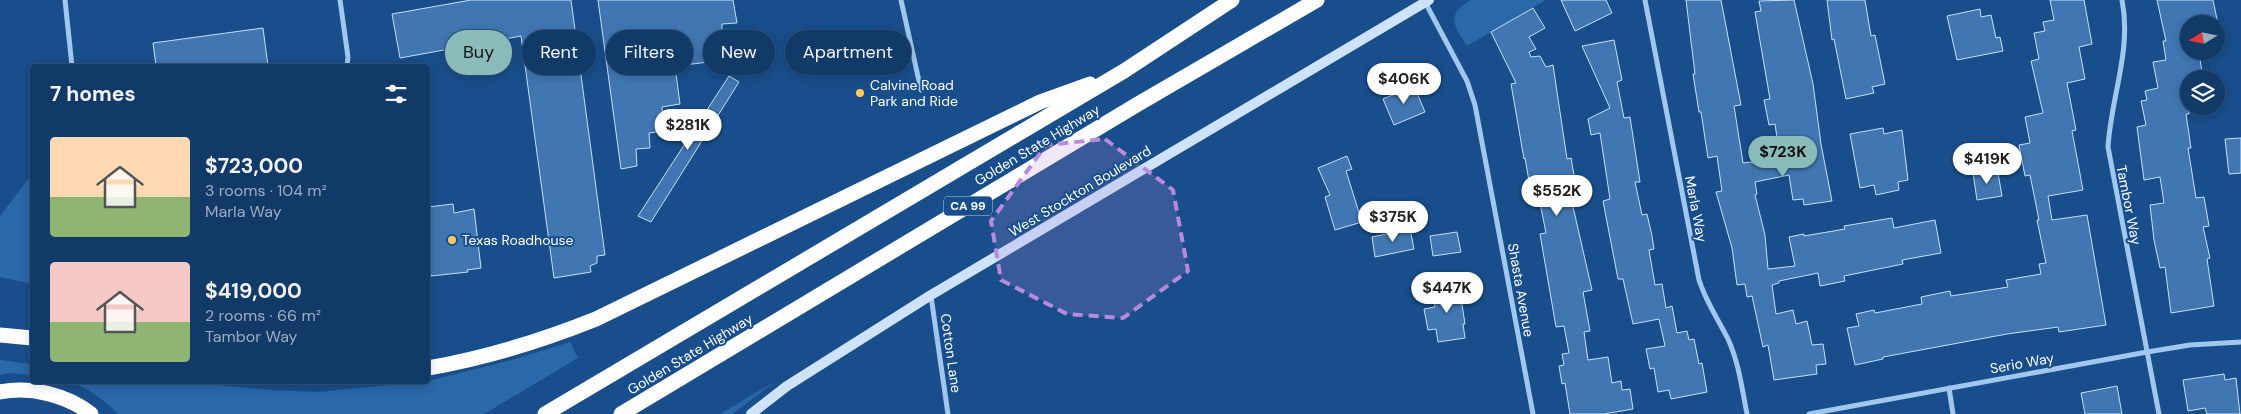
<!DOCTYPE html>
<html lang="en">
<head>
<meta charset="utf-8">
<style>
	body { margin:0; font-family:"DM Sans",sans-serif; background:#1f4571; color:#f1f3f6; height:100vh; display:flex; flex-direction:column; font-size:19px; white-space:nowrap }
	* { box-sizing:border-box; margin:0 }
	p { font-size:16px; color:#9cadc0 }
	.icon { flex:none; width:28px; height:28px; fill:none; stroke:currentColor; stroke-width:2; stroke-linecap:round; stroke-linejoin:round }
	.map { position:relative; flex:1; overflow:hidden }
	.side { position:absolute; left:30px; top:64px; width:400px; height:320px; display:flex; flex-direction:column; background:#123a68; border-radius:5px; box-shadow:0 2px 12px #0003,0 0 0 1px #31547c }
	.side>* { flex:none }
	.banner { position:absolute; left:445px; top:30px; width:475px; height:45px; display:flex; gap:10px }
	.needle { width:32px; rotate:260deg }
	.buttons { position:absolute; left:2180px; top:15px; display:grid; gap:10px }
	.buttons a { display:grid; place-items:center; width:45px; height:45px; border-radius:50%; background:#123a68; box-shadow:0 2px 12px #0003,0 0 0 1px #31547c; font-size:25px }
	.price { position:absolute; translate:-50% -42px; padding:0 11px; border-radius:18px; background:#fff; color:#222; font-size:16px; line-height:32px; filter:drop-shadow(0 1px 2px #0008) }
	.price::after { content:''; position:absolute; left:50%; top:30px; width:15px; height:11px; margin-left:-8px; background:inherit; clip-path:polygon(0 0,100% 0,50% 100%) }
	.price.active { background:#8bbbb9; color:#111 }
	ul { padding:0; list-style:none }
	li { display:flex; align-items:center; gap:15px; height:125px; padding:0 20px }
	li span { display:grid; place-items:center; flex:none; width:140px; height:100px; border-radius:5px; color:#555 }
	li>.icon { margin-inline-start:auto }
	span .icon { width:60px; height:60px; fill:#fffc; stroke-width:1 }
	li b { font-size:21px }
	h2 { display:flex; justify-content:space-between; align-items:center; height:60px; padding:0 20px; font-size:21px }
	.pill { padding:0 18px; border-radius:22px; background:#123a68; box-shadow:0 2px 12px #0003,0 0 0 1px #31547c; font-size:18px; line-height:45px }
	.pill.active { background:#8bbbb9; color:#111 }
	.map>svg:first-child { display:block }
	.green { fill:#2a68a9 }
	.building { fill:#4077b3; stroke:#c7e0fa }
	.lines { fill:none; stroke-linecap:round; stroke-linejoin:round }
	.street { stroke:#a1c7ee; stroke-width:5 }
	.secondary { stroke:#cee3fa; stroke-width:10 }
	.highway { stroke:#fff; stroke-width:15 }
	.marked { fill:#b68bdc; fill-opacity:0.2; stroke:#b68bdc; stroke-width:4; stroke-dasharray:10 6; stroke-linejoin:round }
	.poi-dot { fill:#ffcb5e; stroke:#184e8b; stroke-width:2 }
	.labels { text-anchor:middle; stroke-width:4; stroke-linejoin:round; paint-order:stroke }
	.shield { fill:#184e8b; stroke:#bacadc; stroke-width:1 }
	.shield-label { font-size:12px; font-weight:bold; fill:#fff }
	.poi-label { font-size:14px; fill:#fff; stroke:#184e8b; text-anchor:start }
	.street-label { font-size:14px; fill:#fff; stroke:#184e8b }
</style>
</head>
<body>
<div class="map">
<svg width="2241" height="414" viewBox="0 0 2241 414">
	<rect width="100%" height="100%" fill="#184e8b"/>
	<g class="green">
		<path d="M1471,0H1546L1467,46C1454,26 1445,15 1471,0Z"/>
		<polygon points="32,174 32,284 0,277 0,216"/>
		<path d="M570,342L578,358L484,414H118C103,399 87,387 66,381H175L270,390L319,392L428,381L512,360Z"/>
		<polygon points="0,360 32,364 32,375 8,373 0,375"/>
		<polygon points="776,381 732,414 720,414"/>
	</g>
	<g class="building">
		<polygon points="471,0 571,0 605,255 597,256 597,263 590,266 591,272 554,278 521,36 400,58 392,14"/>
		<polygon points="598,0 733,0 737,23 722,24 722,41 707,42 709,62 675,66 680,104 662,107 664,131 649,133 650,148 636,149 637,166 621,169"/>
		<polygon points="1561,0 1606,0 1612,13 1575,31"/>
		<polygon points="1686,0 1721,0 1741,105 1734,106 1743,163 1751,162 1752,163 1780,158 1775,124 1769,125 1764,100 1770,99 1755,12 1761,11 1759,1 1794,0 1813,84 1821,144 1832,201 1804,205 1803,199 1793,200 1789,175 1755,182 1757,194 1755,195 1765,235 1768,269 1795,266 1789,237 1804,234 1804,236 1845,229 1844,226 1892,218 1894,228 1935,220 1941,253 1902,260 1903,264 1844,276 1845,281 1820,286 1818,273 1779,281 1779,283 1772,285 1776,314 1793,310 1796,324 1807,321 1812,345 1823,344 1826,364 1816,365 1817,374 1774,380 1768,345 1763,347 1752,296 1747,297 1745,284 1737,285 1732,248 1716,192 1722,191 1717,156 1708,158 1701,112 1699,112 1693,74 1695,74"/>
		<polygon points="1827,0 1865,0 1871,36 1875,35 1885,84 1872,87 1874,93 1846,99 1834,39 1832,40"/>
		<polygon points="2050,0 2084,0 2092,44 2079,47 2085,79 2067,83 2076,130 2072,131 2083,190 2048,196 2052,220 2087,215 2106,325 2059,332 2058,327 2007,334 1883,357 1883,359 1855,365 1847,328 1859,326 1856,314 1874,310 1875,313 1922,304 1921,297 1950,291 1951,296 2008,287 2006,280 2041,274 2039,264 2046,263 2037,220 2039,220 2030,175 2025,176 2019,145 2030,143 2025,117 2043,113 2031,61 2039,59 2034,33 2045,31 2043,22 2054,20"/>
		<polygon points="2157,0 2213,0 2218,24 2189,24 2189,51 2199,51 2202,73 2189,75 2189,114 2186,114 2191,148 2188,148 2196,198 2204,197 2209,226 2203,227 2210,258 2207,259 2214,306 2171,313 2165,267 2160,268 2154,240 2150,205 2164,203 2160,177 2144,180 2137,127 2146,125 2141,101 2147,100 2145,91 2158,88 2153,62 2166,60 2163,41 2166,41"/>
		<polygon points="1533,8 1545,28 1529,37 1536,49 1529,52 1531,57 1540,56 1546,67 1553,65 1567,159 1571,158 1578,197 1571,198 1592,290 1583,292 1590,331 1584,332 1588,360 1608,357 1612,383 1621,381 1622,390 1630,389 1633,409 1604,414 1570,414 1565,383 1562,384 1559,366 1564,365 1562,354 1569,353 1564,326 1556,327 1540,234 1546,233 1540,203 1533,204 1525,158 1524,159 1511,84 1516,83 1491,32"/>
		<polygon points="1980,9 1981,17 1991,15 1996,38 2000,37 2003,51 1957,60 1947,16"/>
		<polygon points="263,28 268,66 156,66 153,43"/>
		<polygon points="1614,40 1622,80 1617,82 1624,118 1630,117 1640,182 1635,182 1642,215 1647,214 1652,236 1654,249 1649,250 1655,285 1662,284 1666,308 1672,306 1677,333 1687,331 1689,340 1694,339 1699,364 1702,363 1707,392 1671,399 1669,390 1658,392 1654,368 1650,369 1646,349 1665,346 1659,319 1633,324 1623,279 1618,279 1603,201 1610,199 1600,133 1591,135 1588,119 1610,108 1582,46"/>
		<polygon points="729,76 739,82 651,222 638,216"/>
		<polygon points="1414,86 1425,112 1394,125 1383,99"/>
		<polygon points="1883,128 1884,134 1902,130 1908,180 1898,182 1899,190 1876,195 1874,185 1860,188 1850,134"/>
		<polygon points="2241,138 2241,173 2229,174 2225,139"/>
		<polygon points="1347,156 1352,169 1346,171 1362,222 1335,230 1325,197 1330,195 1318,168"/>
		<polygon points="1988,171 1988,174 1998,173 2002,196 1977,200 1973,173"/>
		<polygon points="453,204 454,213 474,209 481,268 467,270 468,272 431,276 431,274 428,275 428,207"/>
		<polygon points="1410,229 1414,249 1375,257 1372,237"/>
		<polygon points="1457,232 1461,252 1433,256 1430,236"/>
		<polygon points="1459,285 1465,324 1463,324 1465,338 1438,342 1436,329 1428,330 1424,309 1435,307 1433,289"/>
		<polygon points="2224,374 2225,380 2236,378 2240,414 2207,414 2205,408 2188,411 2183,380"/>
		<polygon points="2117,386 2122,414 2085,414 2081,393"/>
	</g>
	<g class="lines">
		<g class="street">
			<polyline points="65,0 72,66"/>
			<polyline points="340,0 348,57 347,66"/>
			<polyline points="901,0 921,90"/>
			<path d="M1645,0L1699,280C1706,302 1718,319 1728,339C1739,363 1742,389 1747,414"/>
			<path d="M2122,0C2132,50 2111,97 2108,147L2159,414"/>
			<polyline points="1425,2 1467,81 1475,105 1533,414"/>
			<polyline points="931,296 948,414"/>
			<polyline points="1949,388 1953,414"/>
			<polyline points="1809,414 2147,352 2190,345 2241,342"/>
		</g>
		<polyline class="secondary" points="751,414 787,386 931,295 1429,0"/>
		<g class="highway">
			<polyline points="0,335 32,338"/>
			<path d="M428,368C486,358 541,341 596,319L1040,102L1090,84"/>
			<path d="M0,392C31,386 67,395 91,414"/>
			<polyline points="545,414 1124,71 1232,0"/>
			<polyline points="621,414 1138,104 1317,0"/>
		</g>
	</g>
	<path class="marked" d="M1105,139L1173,190L1188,271L1123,318L1067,314L1001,280L991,221L1046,145Z"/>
	<g class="poi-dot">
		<circle cx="860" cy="93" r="5"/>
		<circle cx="452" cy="240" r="5"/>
	</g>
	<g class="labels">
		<rect class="shield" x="944" y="196.5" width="48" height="19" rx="4"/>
		<g class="shield-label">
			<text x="968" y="210">CA 99</text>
		</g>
		<g class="poi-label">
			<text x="870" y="90">Calvine Road<tspan x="870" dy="16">Park and Ride</tspan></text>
			<text x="462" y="245">Texas Roadhouse</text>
		</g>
		<g class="street-label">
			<text transform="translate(1037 145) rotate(-31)" y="5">Golden State Highway</text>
			<text transform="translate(1080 191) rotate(-31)" y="5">West Stockton Boulevard</text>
			<text transform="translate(2129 205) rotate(79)" y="5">Tambor Way</text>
			<text transform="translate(1696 209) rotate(79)" y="5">Marla Way</text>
			<text transform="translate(1521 290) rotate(80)" y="5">Shasta Avenue</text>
			<text transform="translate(951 353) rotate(82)" y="5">Cotton Lane</text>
			<text transform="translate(690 354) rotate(-31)" y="5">Golden State Highway</text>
			<text transform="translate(2022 363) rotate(-10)" y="5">Serio Way</text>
		</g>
	</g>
</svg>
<div class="buttons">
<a><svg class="needle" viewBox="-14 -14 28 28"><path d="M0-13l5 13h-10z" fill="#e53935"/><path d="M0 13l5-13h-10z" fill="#9cadc0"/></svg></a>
<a><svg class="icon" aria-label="layers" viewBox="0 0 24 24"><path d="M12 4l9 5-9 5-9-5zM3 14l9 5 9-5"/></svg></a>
</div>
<b class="price" style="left:1404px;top:105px">$406K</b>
<b class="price" style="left:688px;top:151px">$281K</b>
<b class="price active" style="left:1783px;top:178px">$723K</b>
<b class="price" style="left:1987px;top:185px">$419K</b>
<b class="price" style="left:1557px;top:217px">$552K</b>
<b class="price" style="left:1393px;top:243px">$375K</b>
<b class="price" style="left:1447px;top:314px">$447K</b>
<div class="banner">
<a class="pill active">Buy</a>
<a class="pill">Rent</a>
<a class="pill">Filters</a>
<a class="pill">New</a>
<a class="pill">Apartment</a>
</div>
<section class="side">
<h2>7 homes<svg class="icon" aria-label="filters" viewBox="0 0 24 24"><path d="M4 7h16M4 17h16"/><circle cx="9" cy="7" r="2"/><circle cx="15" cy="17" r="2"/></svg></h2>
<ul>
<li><span style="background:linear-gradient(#ffd9b3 60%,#8fb573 0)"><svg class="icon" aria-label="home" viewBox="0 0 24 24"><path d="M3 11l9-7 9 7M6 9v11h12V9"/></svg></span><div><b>$723,000</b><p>3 rooms · 104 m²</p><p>Marla Way</p></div></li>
<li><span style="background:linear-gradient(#f6c9c9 60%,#8fb573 0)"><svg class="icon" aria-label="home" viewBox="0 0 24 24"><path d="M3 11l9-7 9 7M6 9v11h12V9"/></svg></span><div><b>$419,000</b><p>2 rooms · 66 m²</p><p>Tambor Way</p></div></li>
</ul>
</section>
</div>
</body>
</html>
